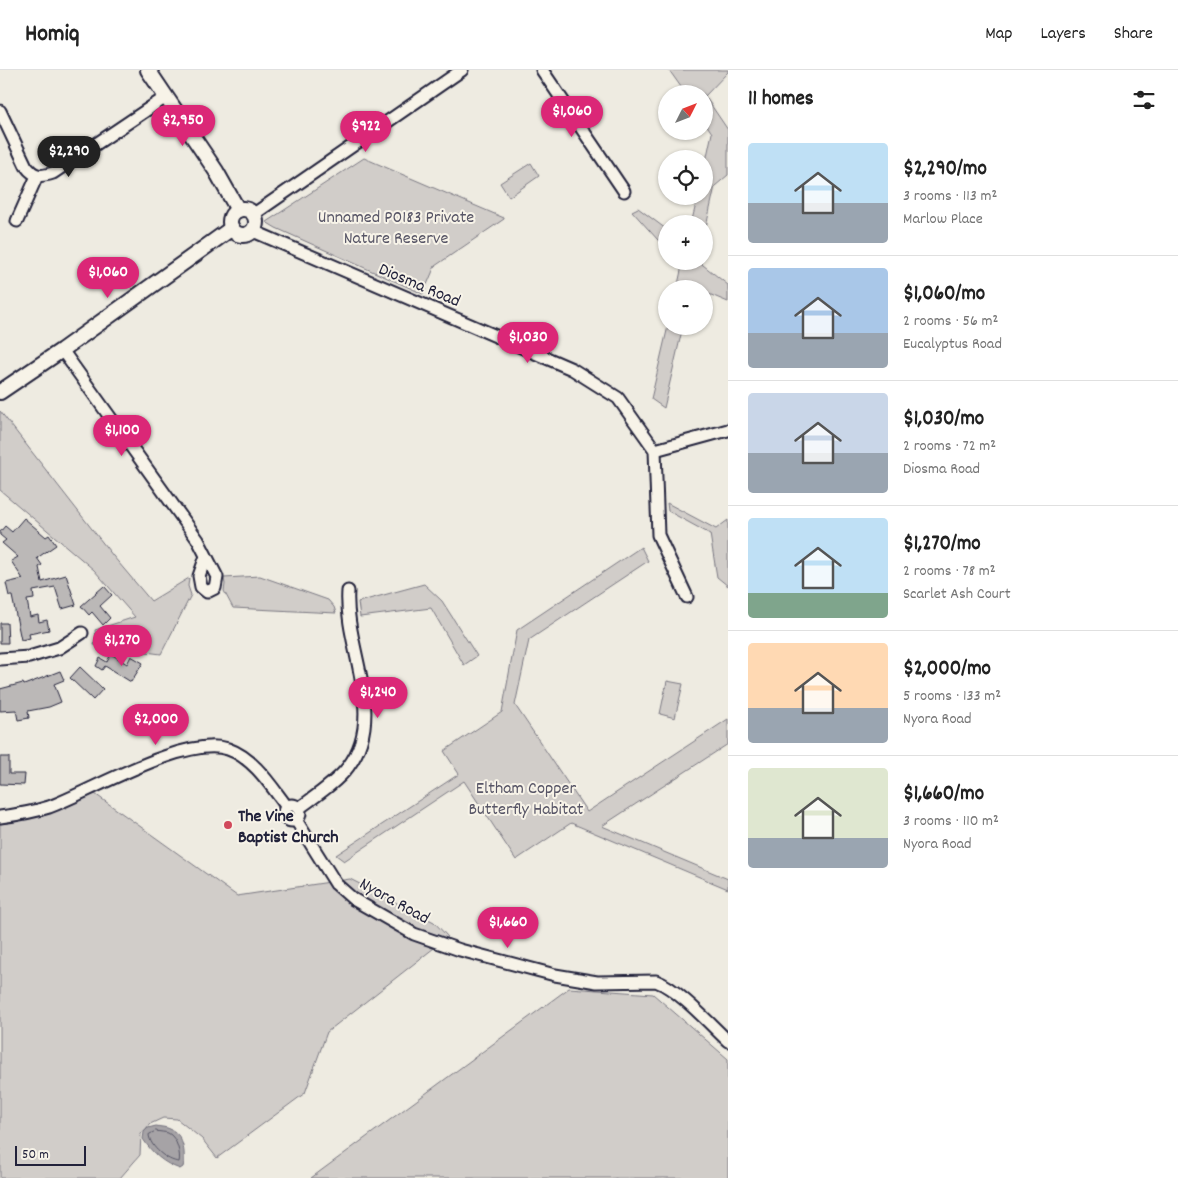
<!DOCTYPE html>
<html lang="en">
<head>
<meta charset="utf-8">
<style>
	body { margin:0; font-family:Dekko,sans-serif; background:#f6f6f6; color:#222; height:100vh; display:flex; flex-direction:column; font-size:19px; white-space:nowrap }
	* { box-sizing:border-box; margin:0 }
	p { font-size:16px; color:#767676 }
	.icon { flex:none; width:28px; height:28px; fill:none; stroke:currentColor; stroke-width:2; stroke-linecap:round; stroke-linejoin:round }
	.map { position:relative; flex:1; overflow:hidden }
	.drawer { display:flex; flex-direction:column; background:#fff; width:450px }
	.drawer>* { flex:none }
	.needle { width:32px; rotate:48deg }
	.fabs { position:absolute; left:658px; top:15px; display:grid; gap:10px }
	.fabs a { display:grid; place-items:center; width:55px; height:55px; border-radius:50%; background:#fff; box-shadow:0 1px 4px #0004; font-size:25px }
	.scale { position:absolute; left:15px; bottom:12px; width:71px; box-sizing:border-box; padding-left:5px; border:2px solid #22223b; border-top:0; font-size:14px; line-height:18px; white-space:nowrap; color:#22223b; -webkit-text-stroke:4px #f7f3e8; paint-order:stroke }
	.price { position:absolute; translate:-50% -42px; padding:0 11px; border-radius:18px; background:#db2777; color:#fff; font-size:16px; line-height:32px; filter:drop-shadow(0 1px 2px #0008) }
	.price::after { content:''; position:absolute; left:50%; top:30px; width:15px; height:11px; margin-left:-8px; background:inherit; clip-path:polygon(0 0,100% 0,50% 100%) }
	.price.selected { background:#222; color:#fff }
	ul { padding:0; list-style:none }
	li { display:flex; align-items:center; gap:15px; height:125px; padding:0 20px }
	li+li { border-top:1px solid #e0e0e0 }
	li span { display:grid; place-items:center; flex:none; width:140px; height:100px; border-radius:5px; color:#555 }
	li>.icon { margin-inline-start:auto }
	span .icon { width:60px; height:60px; fill:#fffc; stroke-width:1 }
	li b { font-size:21px }
	h2 { display:flex; justify-content:space-between; align-items:center; height:60px; padding:0 20px; font-size:21px }
	header { display:flex; align-items:center; gap:30px; box-sizing:border-box; height:70px; padding:0 25px; background:#fff; border-bottom:1px solid #e0e0e0 }
	header strong { font-size:24px }
	nav { display:flex; gap:28px; margin-inline-start:auto; font-size:18px }
	main { display:flex; flex:1; min-height:0 }
	.map>svg:first-child { display:block }
	.green { fill:#d1cdc9; stroke:#7a7882 }
	.water { fill:#a6a3a6; stroke:#716f7b }
	.lines { fill:none; stroke-linecap:round; stroke-linejoin:round }
	.shore { stroke:#575666; stroke-width:1 }
	.building { fill:#bbb8b7; stroke:#22223b }
	.minor-casing { stroke:#22223b; stroke-width:15 }
	.tertiary-casing { stroke:#22223b; stroke-width:18 }
	.minor { stroke:#f7f3e8; stroke-width:11 }
	.tertiary { stroke:#f7f3e8; stroke-width:14 }
	.poi-dot { fill:#d1495b; stroke:#f7f3e8; stroke-width:2 }
	.labels { text-anchor:middle; stroke-width:4; stroke-linejoin:round; paint-order:stroke }
	.park-label { font-size:18px; fill:#575566; stroke:#f7f3e8 }
	.street-label { font-size:18px; fill:#22223b; stroke:#f7f3e8 }
	.poi-label { font-size:18px; font-weight:bold; fill:#22223b; stroke:#f7f3e8; text-anchor:start }
</style>
</head>
<body>
<header>
<strong>Homiq</strong>
<nav><a>Map</a><a>Layers</a><a>Share</a></nav>
</header>
<main>
<div class="map">
<svg width="728" height="1108" viewBox="0 0 728 1108">
	<rect width="100%" height="100%" fill="#eeebe1"/>
	<filter id="ink" filterUnits="userSpaceOnUse"><feTurbulence type="fractalNoise" baseFrequency=".02" numOctaves="2"/><feDisplacementMap in="SourceGraphic" scale="10" xChannelSelector="R" yChannelSelector="G"/><feConvolveMatrix kernelMatrix="1 2 1 2 8 2 1 2 1" color-interpolation-filters="sRGB"/></filter>
	<g filter="url(#ink)">
		<g class="green">
			<polygon points="669,0 728,0 728,2 705,26 728,60 728,105 715,116 704,166 704,154 691,154 698,126 704,126 704,100 712,63 704,51 704,24 686,24"/>
			<polygon points="364,88 504,148 504,149 435,196 423,224 276,158 266,152"/>
			<polygon points="531,93 539,106 509,127 500,113"/>
			<polygon points="638,138 666,159 666,179 632,141"/>
			<polygon points="677,191 698,191 728,215 728,232 704,222 704,219 677,219 682,196"/>
			<polygon points="668,256 683,256 664,338 651,329"/>
			<polygon points="0,341 113,486 151,531 189,508 188,516 191,525 161,584 94,575 96,568 95,560 135,547 94,500 0,420"/>
			<polygon points="667,433 716,459 728,450 728,516 717,507 710,464 668,441"/>
			<polygon points="641,477 648,491 529,570 515,635 587,742 728,649 728,674 602,756 728,809 728,819 571,753 516,790 464,711 344,791 336,785 459,704 444,681 502,642 517,560"/>
			<polygon points="260,506 328,530 334,537 336,543 233,538 224,521 225,514 224,508"/>
			<polygon points="424,514 442,531 477,586 464,595 431,538 360,547 358,532"/>
			<polygon points="667,611 683,614 675,648 660,644"/>
			<path d="M95,724L237,826L350,809L434,852L448,867L327,962L305,1023L217,1088L202,1069L177,1049L163,1048L150,1054L141,1064L140,1085L120,1108H0V754C35,749 63,738 95,724Z"/>
			<polygon points="569,918 653,924 728,989 728,1108 311,1108"/>
		</g>
		<path class="water" d="M156,1056C161,1057 167,1057 172,1060C184,1066 186,1086 183,1097L180,1099C163,1093 153,1084 143,1069L144,1062L148,1058Z"/>
		<g class="lines">
			<path class="shore" d="M156,1061C160,1062 165,1062 168,1063C177,1067 181,1085 179,1092C167,1091 150,1077 149,1065Z"/>
		</g>
		<g class="building">
			<polygon points="24,448 46,467 49,465 56,475 37,488 42,495 39,497 42,512 66,505 76,535 62,539 55,517 33,521 34,529 27,530 30,547 38,545 39,552 47,550 49,560 29,564 30,568 21,570 12,526 9,526 6,513 23,509 11,491 18,487 2,473 6,470 0,465 0,462 5,456 12,462"/>
			<polygon points="104,516 112,525 100,536 110,548 103,555 92,542 89,545 81,536"/>
			<polygon points="0,553 7,553 8,573 0,573"/>
			<polygon points="111,584 127,594 131,586 143,593 131,612 105,596 102,600 96,596 100,588 107,592"/>
			<polygon points="80,597 103,619 93,630 70,608"/>
			<polygon points="60,601 64,610 54,614 61,632 49,637 28,641 29,648 18,650 16,640 0,641 0,619 23,613 24,615"/>
			<polygon points="0,687 9,687 9,704 25,704 24,715 0,714"/>
		</g>
		<g class="lines">
			<defs>
				<g id="minor">
					<polyline points="542,0 624,121"/>
					<path d="M0,41L26,96C34,107 41,107 53,103L166,27"/>
					<polyline points="254,144 462,0"/>
					<polyline points="17,151 37,106"/>
					<polyline points="253,161 572,299 618,328 655,380 658,465 687,527"/>
					<polyline points="62,280 198,470 217,507 215,518 207,522 201,517 199,506 206,486"/>
					<polyline points="655,380 728,360"/>
					<polyline points="0,589 29,587 59,578 82,563"/>
					<circle cx="292" cy="743" r="8"/>
					<path d="M298,739C314,727 337,712 348,697C388,644 344,578 348,521"/>
					<path d="M0,747C16,745 33,742 49,737C92,721 185,665 228,679C254,688 271,716 287,737"/>
					<path d="M296,750L336,814L353,829L414,864L460,880L555,905L597,912L656,911C678,919 710,954 728,971"/>
				</g>
				<g id="tertiary">
					<polyline points="148,0 216,101 238,140"/>
					<circle cx="243" cy="152" r="13"/>
					<polyline points="0,322 62,280 232,158"/>
				</g>
			</defs>
			<use href="#minor" class="minor-casing"/>
			<use href="#tertiary" class="tertiary-casing"/>
			<use href="#minor" class="minor"/>
			<use href="#tertiary" class="tertiary"/>
		</g>
	</g>
	<circle class="poi-dot" cx="228" cy="755" r="5"/>
	<g class="labels">
		<g class="park-label">
			<text x="396" y="152">Unnamed P0183 Private<tspan x="396" dy="21">Nature Reserve</tspan></text>
			<text x="526" y="723">Eltham Copper<tspan x="526" dy="21">Butterfly Habitat</tspan></text>
		</g>
		<g class="street-label">
			<text transform="translate(420 214) rotate(23)" y="6">Diosma Road</text>
			<text transform="translate(395 830) rotate(29)" y="6">Nyora Road</text>
		</g>
		<g class="poi-label">
			<text x="238" y="751">The Vine<tspan x="238" dy="21">Baptist Church</tspan></text>
		</g>
	</g>
</svg>
<div class="fabs">
<a><svg class="needle" viewBox="-14 -14 28 28"><path d="M0-13l5 13h-10z" fill="#e53935"/><path d="M0 13l5-13h-10z" fill="#767676"/></svg></a>
<a><svg class="icon" aria-label="locate" viewBox="0 0 24 24"><circle cx="12" cy="12" r="6"/><path d="M12 2v4M12 18v4M2 12h4M18 12h4"/></svg></a>
<a>+</a>
<a>−</a>
</div>
<div class="scale">50 m</div>
<b class="price" style="left:572px;top:68px">$1,060</b>
<b class="price" style="left:183px;top:77px">$2,950</b>
<b class="price" style="left:366px;top:83px">$922</b>
<b class="price selected" style="left:69px;top:108px">$2,290</b>
<b class="price" style="left:108px;top:229px">$1,060</b>
<b class="price" style="left:528px;top:294px">$1,030</b>
<b class="price" style="left:122px;top:387px">$1,100</b>
<b class="price" style="left:122px;top:597px">$1,270</b>
<b class="price" style="left:378px;top:649px">$1,240</b>
<b class="price" style="left:156px;top:676px">$2,000</b>
<b class="price" style="left:508px;top:879px">$1,660</b>
</div>
<section class="drawer">
<h2>11 homes<svg class="icon" aria-label="filters" viewBox="0 0 24 24"><path d="M4 7h16M4 17h16"/><circle cx="9" cy="7" r="2"/><circle cx="15" cy="17" r="2"/></svg></h2>
<ul>
<li><span style="background:linear-gradient(#bfe0f5 60%,#9aa5b1 0)"><svg class="icon" aria-label="home" viewBox="0 0 24 24"><path d="M3 11l9-7 9 7M6 9v11h12V9"/></svg></span><div><b>$2,290/mo</b><p>3 rooms · 113 m²</p><p>Marlow Place</p></div></li>
<li><span style="background:linear-gradient(#a9c7e8 65%,#9aa5b1 0)"><svg class="icon" aria-label="home" viewBox="0 0 24 24"><path d="M3 11l9-7 9 7M6 9v11h12V9"/></svg></span><div><b>$1,060/mo</b><p>2 rooms · 56 m²</p><p>Eucalyptus Road</p></div></li>
<li><span style="background:linear-gradient(#c9d6e8 60%,#9aa5b1 0)"><svg class="icon" aria-label="home" viewBox="0 0 24 24"><path d="M3 11l9-7 9 7M6 9v11h12V9"/></svg></span><div><b>$1,030/mo</b><p>2 rooms · 72 m²</p><p>Diosma Road</p></div></li>
<li><span style="background:linear-gradient(#bfe0f5 75%,#7fa58c 0)"><svg class="icon" aria-label="home" viewBox="0 0 24 24"><path d="M3 11l9-7 9 7M6 9v11h12V9"/></svg></span><div><b>$1,270/mo</b><p>2 rooms · 78 m²</p><p>Scarlet Ash Court</p></div></li>
<li><span style="background:linear-gradient(#ffd9b3 65%,#9aa5b1 0)"><svg class="icon" aria-label="home" viewBox="0 0 24 24"><path d="M3 11l9-7 9 7M6 9v11h12V9"/></svg></span><div><b>$2,000/mo</b><p>5 rooms · 133 m²</p><p>Nyora Road</p></div></li>
<li><span style="background:linear-gradient(#dfe7d0 70%,#9aa5b1 0)"><svg class="icon" aria-label="home" viewBox="0 0 24 24"><path d="M3 11l9-7 9 7M6 9v11h12V9"/></svg></span><div><b>$1,660/mo</b><p>3 rooms · 110 m²</p><p>Nyora Road</p></div></li>
</ul>
</section>
</main>
</body>
</html>
